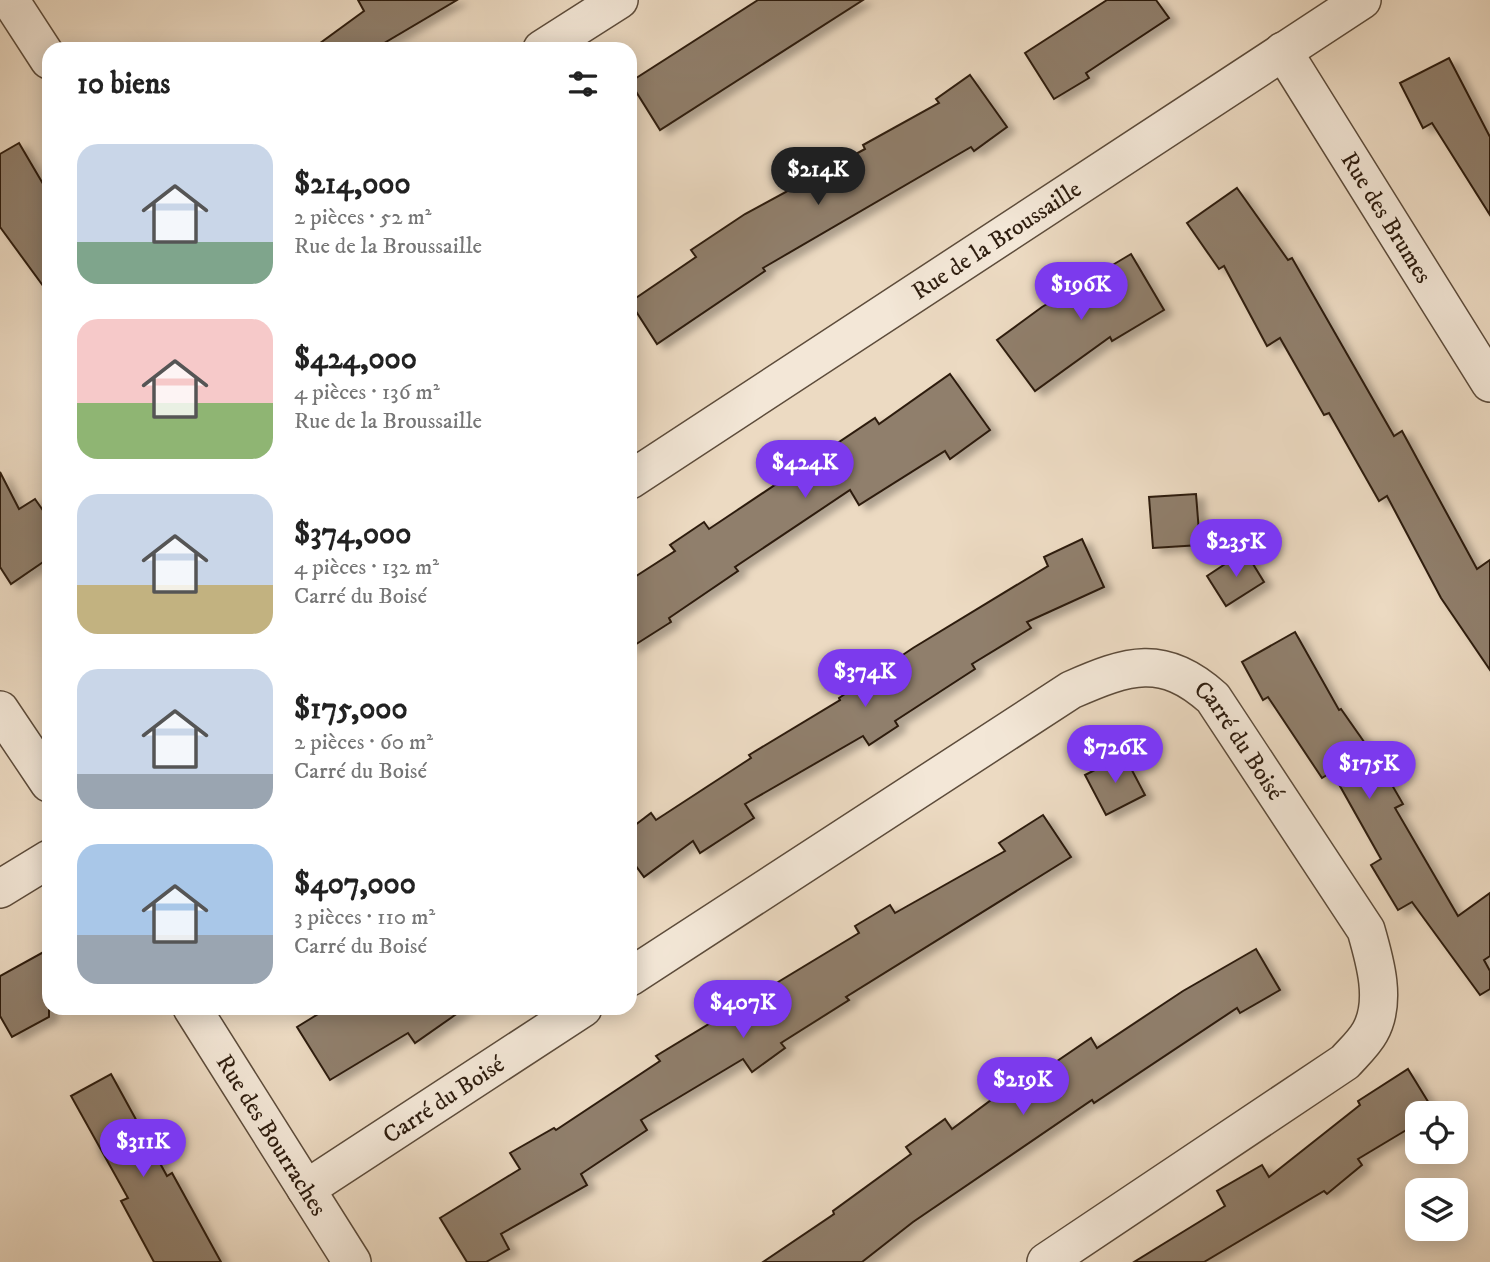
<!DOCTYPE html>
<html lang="fr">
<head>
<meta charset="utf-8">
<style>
	body { margin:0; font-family:"IM FELL DW Pica",serif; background:#f2f2f2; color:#222; height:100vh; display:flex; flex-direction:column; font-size:26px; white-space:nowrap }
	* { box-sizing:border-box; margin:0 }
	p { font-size:23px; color:#767676 }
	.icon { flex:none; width:38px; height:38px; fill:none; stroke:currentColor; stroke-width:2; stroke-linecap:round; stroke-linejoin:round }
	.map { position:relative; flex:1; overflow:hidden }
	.details { position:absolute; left:42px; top:42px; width:595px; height:973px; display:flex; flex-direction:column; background:#fff; border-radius:21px; box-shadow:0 4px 18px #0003 }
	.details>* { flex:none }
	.controls { position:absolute; left:1405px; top:1101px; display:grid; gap:14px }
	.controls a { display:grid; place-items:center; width:63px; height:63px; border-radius:14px; background:#fff; box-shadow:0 4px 18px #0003; font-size:35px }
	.price { position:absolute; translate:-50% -60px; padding:0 16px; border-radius:24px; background:#7c3aed; color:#fff; font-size:23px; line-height:46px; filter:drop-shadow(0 2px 4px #0008) }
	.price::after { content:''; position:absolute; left:50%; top:42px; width:21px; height:16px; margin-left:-10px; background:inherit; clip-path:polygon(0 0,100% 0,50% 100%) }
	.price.on { background:#222; color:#fff }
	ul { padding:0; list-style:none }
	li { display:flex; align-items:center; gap:21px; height:175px; padding:0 35px }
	li span { display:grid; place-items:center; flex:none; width:196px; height:140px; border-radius:21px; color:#555 }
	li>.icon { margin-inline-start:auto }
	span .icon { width:84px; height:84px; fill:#fffc; stroke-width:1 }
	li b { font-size:30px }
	h2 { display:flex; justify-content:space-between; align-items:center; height:84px; padding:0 35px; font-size:30px }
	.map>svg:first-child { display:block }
	.building { fill:#907f6c; stroke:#2d1c0e; stroke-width:2; filter:url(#shadow) }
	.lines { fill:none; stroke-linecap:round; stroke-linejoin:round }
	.minor-casing { stroke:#5d4c3b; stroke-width:40 }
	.minor { stroke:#f3e7d7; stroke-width:37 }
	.labels { text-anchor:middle; stroke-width:6; stroke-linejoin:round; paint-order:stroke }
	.street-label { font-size:24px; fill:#2d1c0e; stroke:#f3e7d7 }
</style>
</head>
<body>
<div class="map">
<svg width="1490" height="1262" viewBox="0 0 1490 1262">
	<defs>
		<filter id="shadow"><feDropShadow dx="8" dy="4.5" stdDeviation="3.5" flood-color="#0004"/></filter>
	</defs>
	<rect width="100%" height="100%" fill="#ecdac2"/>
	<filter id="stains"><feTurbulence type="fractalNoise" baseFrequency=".00286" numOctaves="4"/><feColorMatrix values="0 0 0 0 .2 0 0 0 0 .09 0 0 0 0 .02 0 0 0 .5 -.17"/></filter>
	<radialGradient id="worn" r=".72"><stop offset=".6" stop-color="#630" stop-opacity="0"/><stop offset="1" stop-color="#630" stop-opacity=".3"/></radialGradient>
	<g class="building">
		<polygon points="358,0 457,0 374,49 312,49 364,11"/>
		<polygon points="758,0 863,0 660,130 630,82"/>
		<polygon points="1107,0 1156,0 1169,18 1086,73 1089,78 1054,99 1025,53"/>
		<polygon points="1449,58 1490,137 1490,215 1432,123 1423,128 1400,83"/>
		<polygon points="970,75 1007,127 974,151 971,147 763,268 765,271 657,344 630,302 696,257 691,250 745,214 865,149 863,145 939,103 936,99"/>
		<polygon points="19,143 49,194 49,294 0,227 0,154"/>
		<polygon points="1237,188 1288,260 1292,258 1394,436 1402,431 1477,569 1490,560 1490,670 1441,598 1387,496 1379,501 1329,413 1324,415 1280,338 1267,346 1224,266 1219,269 1187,223"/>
		<polygon points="1131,254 1164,310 1112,341 1110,337 1035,391 997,340 1042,307"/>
		<polygon points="950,374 990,430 950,459 945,451 859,505 850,490 735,567 738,571 669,618 671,622 630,648 630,580 675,551 670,545 704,522 709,529 875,418 879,424"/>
		<polygon points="0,472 19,509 35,499 49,519 49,558 11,584 0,567"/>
		<polygon points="1196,494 1200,545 1153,548 1149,497"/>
		<polygon points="1082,539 1104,587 1027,622 1031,628 972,664 975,669 895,721 898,726 869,745 863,736 745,804 754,818 700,853 693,841 644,877 630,858 630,829 651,813 656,820 751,758 749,755 840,700 839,698 913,648 1048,566 1044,557"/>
		<polygon points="1245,551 1264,582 1226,606 1207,576"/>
		<polygon points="1295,632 1339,710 1341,709 1381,766 1403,804 1395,808 1458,916 1490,893 1490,956 1484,960 1490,971 1490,989 1480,995 1412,902 1398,910 1371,865 1381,859 1332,772 1322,778 1268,697 1263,700 1242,662"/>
		<polygon points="1124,755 1145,795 1106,815 1085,775"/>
		<polygon points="1043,815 1071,857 846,997 849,1000 781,1043 785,1048 752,1072 743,1059 641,1120 647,1130 581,1174 587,1185 501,1234 509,1249 486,1262 467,1262 440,1218 520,1169 510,1153 554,1128 556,1130 660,1061 656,1056 859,933 855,926 890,905 895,913 1005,851 999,843"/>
		<polygon points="49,949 49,1017 12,1037 0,1016 0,976"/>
		<polygon points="1256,949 1280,990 1240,1013 1237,1008 1094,1103 1092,1100 913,1222 862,1262 763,1262 834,1214 833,1211 911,1154 906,1147 945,1119 952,1129 1018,1080 1022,1085 1091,1038 1097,1048 1183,991"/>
		<polygon points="328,1008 465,1008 415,1043 408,1033 330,1080 297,1027"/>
		<polygon points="1408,1069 1435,1113 1418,1113 1418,1123 1358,1159 1362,1165 1327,1194 1324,1191 1204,1262 1134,1262 1225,1206 1217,1191 1262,1165 1269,1177 1360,1105 1358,1101"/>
		<polygon points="111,1074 167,1176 172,1173 221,1262 154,1262 121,1201 128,1198 71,1096"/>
	</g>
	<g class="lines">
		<defs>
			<g id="minor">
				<polyline points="10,0 49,60"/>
				<polyline points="542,49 619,0"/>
				<path id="s1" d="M1283,51L1490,383"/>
				<path id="s2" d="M630,480L1362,0"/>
				<polyline points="0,710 49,783"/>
				<polyline points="0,889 49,859"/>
				<path id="s3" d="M630,977L1071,690C1128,665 1163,653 1213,698L1366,930C1375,961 1387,1002 1370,1032C1364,1043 1353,1053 1345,1062L1046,1262"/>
				<path id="s4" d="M192,1008L352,1262"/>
				<path id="s5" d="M306,1189L583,1008"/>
			</g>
		</defs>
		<use href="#minor" class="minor-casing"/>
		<use href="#minor" class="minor"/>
	</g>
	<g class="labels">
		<g class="street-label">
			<text dy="8" stroke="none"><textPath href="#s1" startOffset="196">Rue des Brumes</textPath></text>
			<text dy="8" stroke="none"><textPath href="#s2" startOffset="438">Rue de la Broussaille</textPath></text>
			<text dy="8" stroke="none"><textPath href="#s3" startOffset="730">Carré du Boisé</textPath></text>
			<text dy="8" stroke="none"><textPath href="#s5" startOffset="164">Carré du Boisé</textPath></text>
			<text dy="8" stroke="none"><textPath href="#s4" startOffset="150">Rue des Bourraches</textPath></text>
		</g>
	</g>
	<rect width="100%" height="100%" filter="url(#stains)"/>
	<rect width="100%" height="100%" fill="url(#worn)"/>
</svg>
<div class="controls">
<a><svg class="icon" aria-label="locate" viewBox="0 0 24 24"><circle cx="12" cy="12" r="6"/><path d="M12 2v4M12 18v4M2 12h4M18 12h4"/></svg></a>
<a><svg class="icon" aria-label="layers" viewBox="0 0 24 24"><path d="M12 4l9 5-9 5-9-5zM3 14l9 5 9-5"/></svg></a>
</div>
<b class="price on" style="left:818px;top:207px">$214K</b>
<b class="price" style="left:1081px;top:322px">$196K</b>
<b class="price" style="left:805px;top:500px">$424K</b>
<b class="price" style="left:1236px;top:579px">$235K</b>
<b class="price" style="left:865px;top:709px">$374K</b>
<b class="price" style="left:1115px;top:785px">$726K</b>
<b class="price" style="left:1369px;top:801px">$175K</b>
<b class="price" style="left:743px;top:1040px">$407K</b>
<b class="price" style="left:1023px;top:1117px">$219K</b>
<b class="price" style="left:143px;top:1179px">$311K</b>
<section class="details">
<h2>10 biens<svg class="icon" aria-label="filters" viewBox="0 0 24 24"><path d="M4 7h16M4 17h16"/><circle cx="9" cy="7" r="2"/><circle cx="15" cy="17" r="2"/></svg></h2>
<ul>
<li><span style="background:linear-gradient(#c9d6e8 70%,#7fa58c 0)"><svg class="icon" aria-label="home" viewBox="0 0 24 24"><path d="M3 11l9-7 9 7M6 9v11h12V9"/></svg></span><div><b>$214,000</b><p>2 pièces · 52 m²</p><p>Rue de la Broussaille</p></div></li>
<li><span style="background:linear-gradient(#f6c9c9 60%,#8fb573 0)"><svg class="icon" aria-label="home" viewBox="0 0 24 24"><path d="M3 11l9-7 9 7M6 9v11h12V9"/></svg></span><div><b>$424,000</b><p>4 pièces · 136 m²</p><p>Rue de la Broussaille</p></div></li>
<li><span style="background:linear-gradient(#c9d6e8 65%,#c2b280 0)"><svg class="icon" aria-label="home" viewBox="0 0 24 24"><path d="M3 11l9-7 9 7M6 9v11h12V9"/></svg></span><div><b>$374,000</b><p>4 pièces · 132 m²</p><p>Carré du Boisé</p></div></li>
<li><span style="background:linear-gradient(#c9d6e8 75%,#9aa5b1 0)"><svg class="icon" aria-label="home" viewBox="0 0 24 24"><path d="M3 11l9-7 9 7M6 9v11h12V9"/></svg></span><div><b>$175,000</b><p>2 pièces · 60 m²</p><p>Carré du Boisé</p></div></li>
<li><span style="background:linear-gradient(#a9c7e8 65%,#9aa5b1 0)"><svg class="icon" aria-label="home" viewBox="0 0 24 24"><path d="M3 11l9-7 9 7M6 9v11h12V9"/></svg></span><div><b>$407,000</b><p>3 pièces · 110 m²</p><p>Carré du Boisé</p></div></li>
</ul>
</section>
</div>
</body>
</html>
